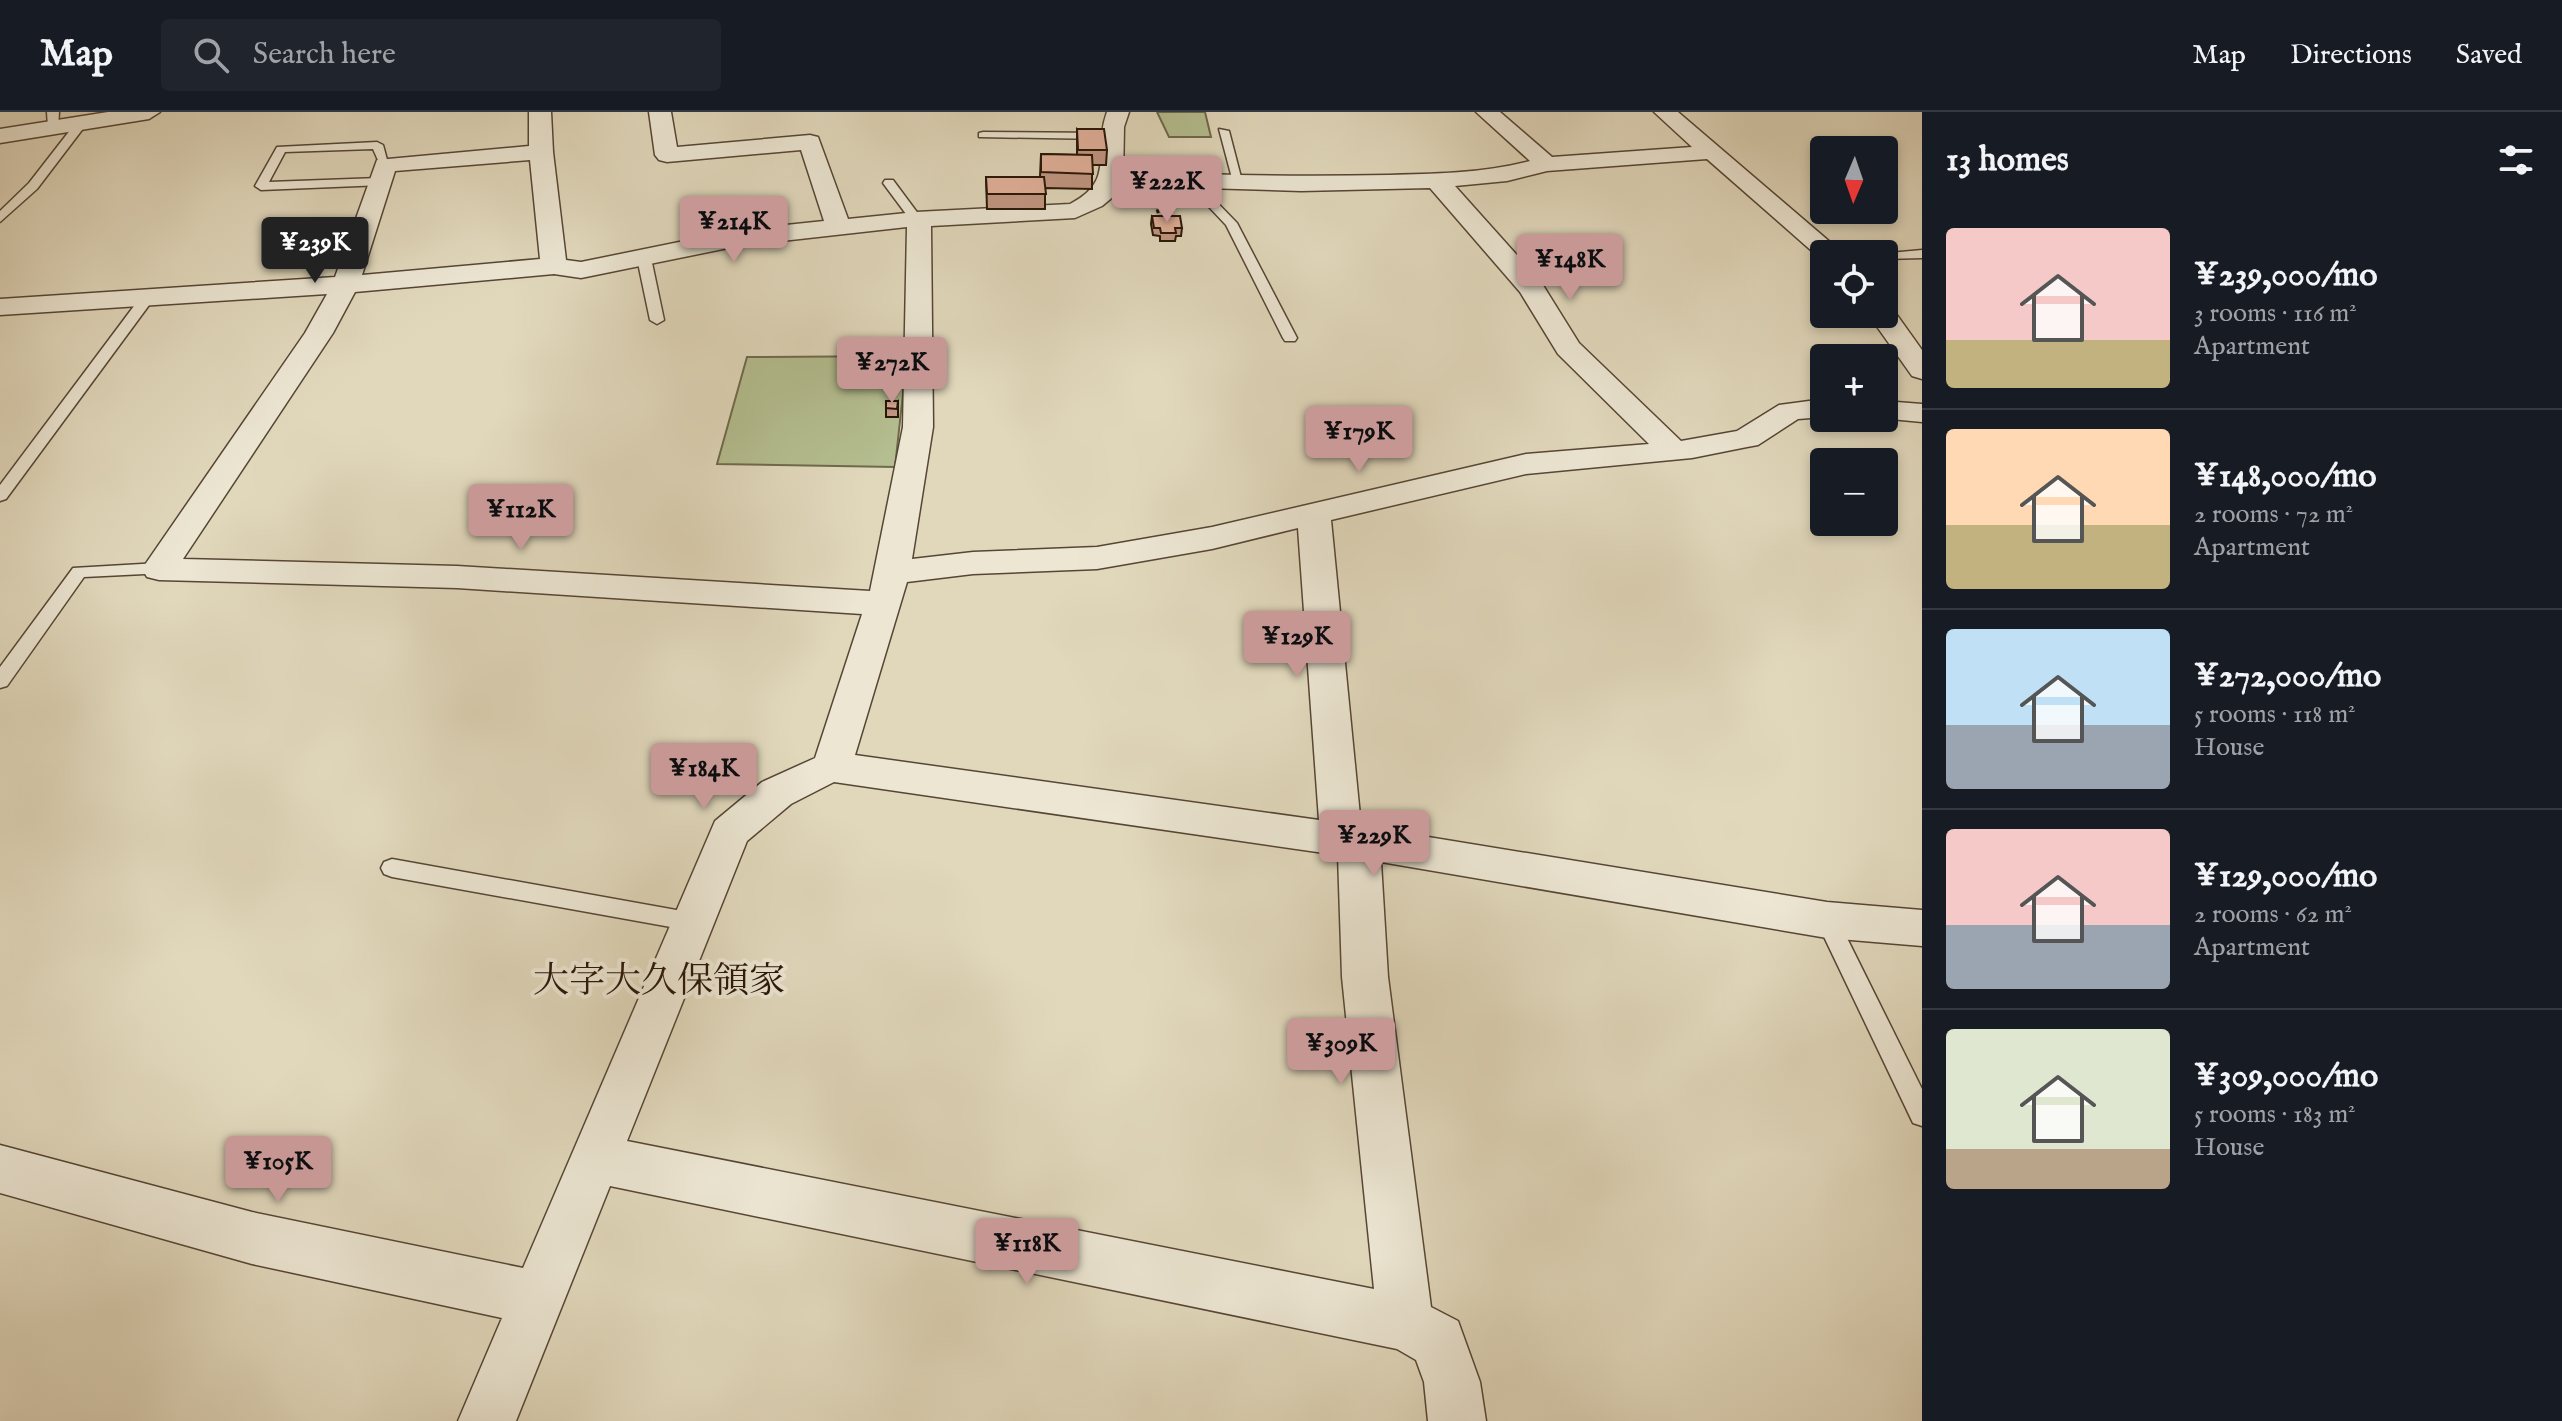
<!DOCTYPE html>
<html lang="en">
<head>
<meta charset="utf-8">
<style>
	body { margin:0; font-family:"IM FELL English","Noto Serif JP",serif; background:#20242c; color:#f1f3f6; height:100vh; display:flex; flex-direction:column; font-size:30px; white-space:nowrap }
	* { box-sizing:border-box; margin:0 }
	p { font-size:26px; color:#9ea1a6 }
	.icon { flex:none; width:44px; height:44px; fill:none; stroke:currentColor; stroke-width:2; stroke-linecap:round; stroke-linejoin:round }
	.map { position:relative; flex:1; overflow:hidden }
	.side { display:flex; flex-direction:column; background:#171b24; width:640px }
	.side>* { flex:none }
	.needle { width:52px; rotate:182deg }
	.tools { position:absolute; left:1810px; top:24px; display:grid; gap:16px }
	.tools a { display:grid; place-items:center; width:88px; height:88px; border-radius:8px; background:#171b24; box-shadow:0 4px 12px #0003; font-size:40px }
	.price { position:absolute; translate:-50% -68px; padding:0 18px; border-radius:8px; background:#c59692; color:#111; font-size:26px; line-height:52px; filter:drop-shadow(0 2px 4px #0008) }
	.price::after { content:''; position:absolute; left:50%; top:48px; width:24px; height:18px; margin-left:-12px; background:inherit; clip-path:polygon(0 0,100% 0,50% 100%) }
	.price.current { background:#222; color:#fff }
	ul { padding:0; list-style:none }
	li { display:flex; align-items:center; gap:24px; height:200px; padding:0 24px }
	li+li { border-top:2px solid #363941 }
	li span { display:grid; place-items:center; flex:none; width:224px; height:160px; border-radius:8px; color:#555 }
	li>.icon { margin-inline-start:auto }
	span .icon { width:96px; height:96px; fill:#fffc; stroke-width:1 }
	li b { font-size:34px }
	h2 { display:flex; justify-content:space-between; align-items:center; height:96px; padding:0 24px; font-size:34px }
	header { display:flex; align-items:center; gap:48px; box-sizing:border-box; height:112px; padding:0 40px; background:#171b24; border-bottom:2px solid #363941 }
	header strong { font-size:38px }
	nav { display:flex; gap:44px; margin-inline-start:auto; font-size:28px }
	.search { width:560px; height:72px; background:#20242c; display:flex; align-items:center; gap:20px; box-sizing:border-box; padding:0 28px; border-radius:8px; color:#9ea1a6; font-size:30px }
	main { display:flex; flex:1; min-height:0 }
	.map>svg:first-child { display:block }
	.green { fill:#b4be90; stroke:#6e6a4c; stroke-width:2 }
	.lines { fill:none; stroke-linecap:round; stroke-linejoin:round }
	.service-casing { stroke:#564635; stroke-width:3 }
	.minor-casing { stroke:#564635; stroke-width:3 }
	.path { stroke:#281508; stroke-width:3; stroke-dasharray:4 2; stroke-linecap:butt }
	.service { fill:#ece6d3; fill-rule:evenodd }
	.minor { fill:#ece6d3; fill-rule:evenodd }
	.wall { fill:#c29784; stroke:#281508; stroke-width:2 }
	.building { fill:#e1b09a; stroke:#281508; stroke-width:2 }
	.labels { text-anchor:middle; stroke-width:8; stroke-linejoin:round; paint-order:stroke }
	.quarter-label { font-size:36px; fill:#281508; stroke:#ece6d3 }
</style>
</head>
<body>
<header>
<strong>Map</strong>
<div class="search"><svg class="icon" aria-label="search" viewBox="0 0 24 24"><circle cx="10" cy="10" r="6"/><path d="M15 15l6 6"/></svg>Search here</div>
<nav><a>Map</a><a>Directions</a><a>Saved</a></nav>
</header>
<main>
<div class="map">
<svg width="1922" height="1309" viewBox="0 0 1922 1309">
	<rect width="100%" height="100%" fill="#e1d8bc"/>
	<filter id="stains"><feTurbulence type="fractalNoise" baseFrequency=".0025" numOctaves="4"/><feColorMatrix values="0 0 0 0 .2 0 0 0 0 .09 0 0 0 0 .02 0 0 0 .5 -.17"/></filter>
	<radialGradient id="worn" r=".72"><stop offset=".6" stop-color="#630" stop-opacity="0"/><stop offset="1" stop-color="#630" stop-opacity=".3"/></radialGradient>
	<g class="green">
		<polygon points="1157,0 1205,0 1211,25 1169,25"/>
		<polygon points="907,244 895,355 717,352 747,245"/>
	</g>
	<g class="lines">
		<defs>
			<g id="service">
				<polygon points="47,0 59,0 58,17 48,15"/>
				<polygon points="78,8 88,10 37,77 0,110 0,99 29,71"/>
				<polygon points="1219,17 1229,19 1243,73 1233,70"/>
				<polygon points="983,20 1103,21 1109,24 1103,27 979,25 979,21"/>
				<polygon points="377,30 383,33 389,55 381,55 373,37 285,40 269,70 379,66 383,67 383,73 261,78 255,74 277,35"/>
				<polygon points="1200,66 1208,66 1205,78 1237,111 1297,226 1295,229 1285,229 1283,226 1226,113 1193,78"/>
				<polygon points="885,68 893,68 922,107 920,110 912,110 883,71"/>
				<polygon points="1922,138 1922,146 1884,147 1884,142 1878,142"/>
				<polygon points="644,142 651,146 664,208 657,212 650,208 637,146"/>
				<polygon points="143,182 155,185 6,387 0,389 0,373"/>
				<polygon points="159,451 165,453 168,457 165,461 84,465 7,574 0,576 0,555 73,456"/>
				<polygon points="392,747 693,801 701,804 704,810 701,816 693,819 392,765 384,762 381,756 384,750"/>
				<polygon points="1827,799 1835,802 1922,977 1922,1014 1913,1011 1816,808 1819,802"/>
			</g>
			<g id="minor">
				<polygon points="108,0 160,0 149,7 0,31 0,17"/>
				<path d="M529,0H551L553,40L566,148L581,150L738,118L824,109L801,38L667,50L659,48L655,43L649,0H671L677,35L810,23L818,25L848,107L916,100L1070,92C1117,68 1092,41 1107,0H1129L1124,15L1123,67L1114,84L1102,94L1075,106L931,114L933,315L912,447L973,440L1097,435L1212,415L1526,342L1649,332L1558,242L1520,180L1430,76L1301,79L1204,76L1196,74L1192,69L1196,64L1204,62C1266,64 1327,64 1389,63C1436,62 1484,61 1530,49L1476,0H1500L1552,45L1692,35L1654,0H1678L1844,142H1824L1822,148L1707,47L1547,59L1507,69L1455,74L1541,170L1579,231L1681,329L1737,319L1779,293L1824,287V305L1798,307L1758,333L1747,335L1692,346L1526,362L1331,408L1361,714L1827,790L1922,798V834L1827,826L1381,750L1388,865L1431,1195L1458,1209L1480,1270L1486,1309H1428L1424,1270L1416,1248L1397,1237L610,1074L516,1309H458L502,1206L252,1152L0,1081V1033L252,1100L523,1156L715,709L762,670L815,646L862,502L457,476L159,468L147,465L142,457L305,221L327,182L0,203V187L335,165L377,48L529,34ZM530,48L540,147L362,163L395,59ZM907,115L903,315L870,479L457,454L183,447L333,221L355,180L554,162L581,166L738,134ZM1298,416L1319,708L855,643L907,470L973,462L1097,457L1212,437ZM834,670L1338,743L1342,865L1374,1177L627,1029L747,729L791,692Z"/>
				<polygon points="1884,194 1892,196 1922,238 1922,267 1912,264 1868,202 1884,202"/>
				<polygon points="1884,289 1922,292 1922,310 1880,306 1884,306"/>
			</g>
		</defs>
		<use href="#service" class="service-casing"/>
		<use href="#minor" class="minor-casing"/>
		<polyline class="path" points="1151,68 1159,105"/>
		<use href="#service" class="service"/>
		<use href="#minor" class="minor"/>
	</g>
	<g class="wall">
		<polygon points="1077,17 1107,38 1106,53 1092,53 1092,77 1045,76 1045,97 987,97 986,65 1040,65 1041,42 1077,43"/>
		<polygon points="1152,104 1182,116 1181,124 1176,124 1175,129 1160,129 1160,124 1153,123 1151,112"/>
		<polygon points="898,289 898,305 886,305 886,296"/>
	</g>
	<g class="building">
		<polygon points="1077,17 1104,17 1107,38 1078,38"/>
		<polygon points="1041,42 1092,43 1093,62 1041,60"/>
		<polygon points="986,65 1044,65 1046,82 987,82"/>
		<polygon points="1152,104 1180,104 1182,116 1175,116 1176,121 1161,121 1160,116 1154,116"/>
		<polygon points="886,289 898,289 897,297 886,296"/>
	</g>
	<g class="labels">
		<g class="quarter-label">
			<text x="659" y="880">大字大久保領家</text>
		</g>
	</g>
	<rect width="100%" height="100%" filter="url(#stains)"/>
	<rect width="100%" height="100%" fill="url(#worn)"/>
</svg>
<div class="tools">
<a><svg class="needle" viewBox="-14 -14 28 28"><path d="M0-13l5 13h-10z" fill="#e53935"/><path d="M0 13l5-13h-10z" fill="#9ea1a6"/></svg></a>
<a><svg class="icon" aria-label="locate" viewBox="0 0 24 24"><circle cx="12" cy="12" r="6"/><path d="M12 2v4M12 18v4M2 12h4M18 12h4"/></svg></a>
<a>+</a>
<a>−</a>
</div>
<b class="price" style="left:1167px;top:112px">¥222K</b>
<b class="price" style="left:734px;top:152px">¥214K</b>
<b class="price current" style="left:315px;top:173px">¥239K</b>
<b class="price" style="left:1570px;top:190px">¥148K</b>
<b class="price" style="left:892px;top:293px">¥272K</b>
<b class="price" style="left:1359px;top:362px">¥179K</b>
<b class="price" style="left:521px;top:440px">¥112K</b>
<b class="price" style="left:1297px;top:567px">¥129K</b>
<b class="price" style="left:704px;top:699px">¥184K</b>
<b class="price" style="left:1374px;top:766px">¥229K</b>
<b class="price" style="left:1341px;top:974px">¥309K</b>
<b class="price" style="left:278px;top:1092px">¥105K</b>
<b class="price" style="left:1027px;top:1174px">¥118K</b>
</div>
<section class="side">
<h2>13 homes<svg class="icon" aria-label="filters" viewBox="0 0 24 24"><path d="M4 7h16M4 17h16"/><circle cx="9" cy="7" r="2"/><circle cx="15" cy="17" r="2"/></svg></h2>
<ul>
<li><span style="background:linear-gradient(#f6c9c9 70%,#c2b280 0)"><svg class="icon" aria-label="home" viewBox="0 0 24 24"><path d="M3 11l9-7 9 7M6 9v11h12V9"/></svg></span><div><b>¥239,000/mo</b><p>3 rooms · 116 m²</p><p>Apartment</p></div></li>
<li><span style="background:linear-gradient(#ffd9b3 60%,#c2b280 0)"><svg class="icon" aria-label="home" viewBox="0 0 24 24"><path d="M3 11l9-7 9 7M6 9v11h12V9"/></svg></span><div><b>¥148,000/mo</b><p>2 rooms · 72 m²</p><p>Apartment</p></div></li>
<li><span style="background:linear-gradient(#bfe0f5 60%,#9aa5b1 0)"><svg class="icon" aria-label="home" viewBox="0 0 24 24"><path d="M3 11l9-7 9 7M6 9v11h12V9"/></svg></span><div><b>¥272,000/mo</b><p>5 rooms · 118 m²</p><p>House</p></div></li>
<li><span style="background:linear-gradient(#f6c9c9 60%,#9aa5b1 0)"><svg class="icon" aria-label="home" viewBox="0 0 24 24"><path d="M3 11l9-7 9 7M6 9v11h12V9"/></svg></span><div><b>¥129,000/mo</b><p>2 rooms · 62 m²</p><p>Apartment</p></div></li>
<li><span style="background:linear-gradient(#dfe7d0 75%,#b9a48a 0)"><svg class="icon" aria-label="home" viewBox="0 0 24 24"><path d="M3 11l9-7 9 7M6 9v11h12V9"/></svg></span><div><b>¥309,000/mo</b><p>5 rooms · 183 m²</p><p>House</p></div></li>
</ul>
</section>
</main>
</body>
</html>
